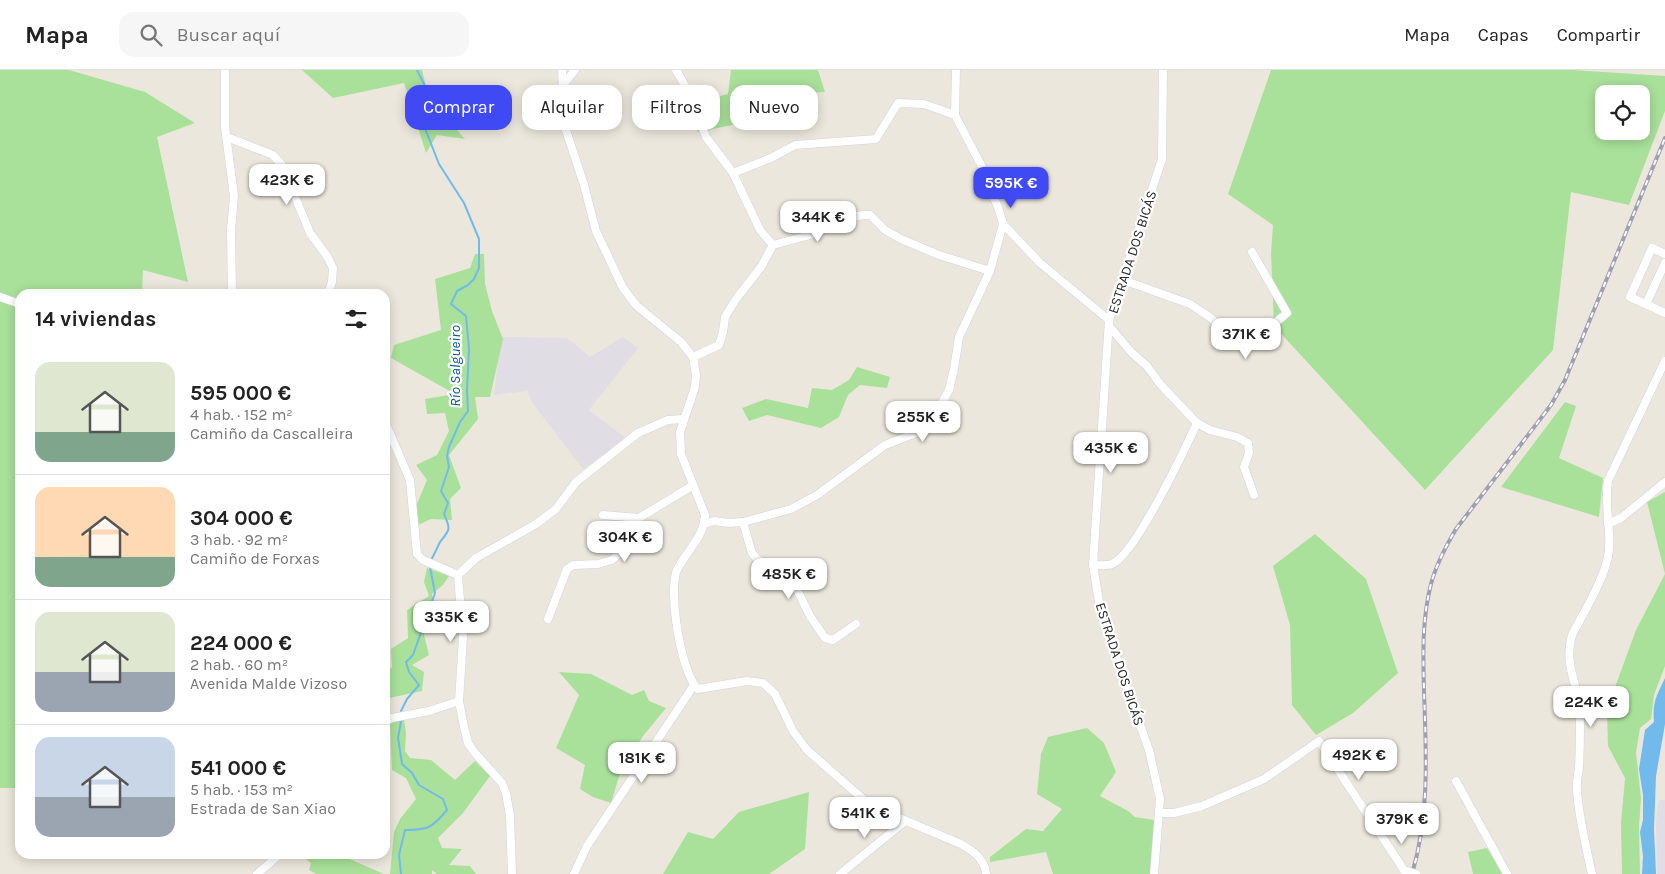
<!DOCTYPE html>
<html lang="es">
<head>
<meta charset="utf-8">
<style>
	body { margin:0; font-family:Karla,sans-serif; background:#f6f6f6; color:#222; height:100vh; display:flex; flex-direction:column; font-size:19px; white-space:nowrap }
	* { box-sizing:border-box; margin:0 }
	p { font-size:16px; color:#767676 }
	.icon { flex:none; width:28px; height:28px; fill:none; stroke:currentColor; stroke-width:2; stroke-linecap:round; stroke-linejoin:round }
	.map { position:relative; flex:1; overflow:hidden }
	.side { position:absolute; left:15px; top:219px; width:375px; height:570px; display:flex; flex-direction:column; background:#fff; border-radius:15px; box-shadow:0 2px 12px #0003 }
	.side>* { flex:none }
	.banner { position:absolute; left:405px; top:15px; width:475px; height:45px; display:flex; gap:10px }
	.buttons { position:absolute; left:1595px; top:15px; display:grid; gap:10px }
	.buttons a { display:grid; place-items:center; width:55px; height:55px; border-radius:10px; background:#fff; box-shadow:0 2px 12px #0003; font-size:25px }
	.price { position:absolute; translate:-50% -42px; padding:0 11px; border-radius:10px; background:#fff; color:#222; font-size:16px; line-height:32px; filter:drop-shadow(0 1px 2px #0008) }
	.price::after { content:''; position:absolute; left:50%; top:30px; width:15px; height:11px; margin-left:-8px; background:inherit; clip-path:polygon(0 0,100% 0,50% 100%) }
	.price.selected { background:#404af4; color:#fff }
	ul { padding:0; list-style:none }
	li { display:flex; align-items:center; gap:15px; height:125px; padding:0 20px }
	li+li { border-top:1px solid #e0e0e0 }
	li span { display:grid; place-items:center; flex:none; width:140px; height:100px; border-radius:15px; color:#555 }
	li>.icon { margin-inline-start:auto }
	span .icon { width:60px; height:60px; fill:#fffc; stroke-width:1 }
	li b { font-size:21px }
	h2 { display:flex; justify-content:space-between; align-items:center; height:60px; padding:0 20px; font-size:21px }
	.pill { padding:0 18px; border-radius:15px; background:#fff; box-shadow:0 2px 12px #0003; font-size:18px; line-height:45px }
	.pill.selected { background:#404af4; color:#fff }
	header { display:flex; align-items:center; gap:30px; box-sizing:border-box; height:70px; padding:0 25px; background:#fff; border-bottom:1px solid #e0e0e0 }
	header strong { font-size:24px }
	nav { display:flex; gap:28px; margin-inline-start:auto; font-size:18px }
	.search { width:350px; height:45px; background:#f6f6f6; display:flex; align-items:center; gap:12px; box-sizing:border-box; padding:0 18px; border-radius:15px; color:#767676; font-size:19px }
	.map>svg:first-child { display:block }
	.industrial { fill:#e0dde4 }
	.green { fill:#a9e19a; fill-rule:evenodd }
	.water { fill:#72baeb }
	.lines { fill:none; stroke-linecap:round; stroke-linejoin:round }
	.stream { stroke:#72baeb; stroke-width:2 }
	.minor-casing { stroke:#d2d2e2; stroke-width:9 }
	.minor { stroke:#fff; stroke-width:8 }
	.rail-casing { stroke:#9f9fb4; stroke-width:4 }
	.rail { stroke:#fff; stroke-width:2; stroke-dasharray:5.5; stroke-linecap:butt }
	.minor-bridge-casing { stroke:#d2d2e2; stroke-width:9; stroke-linecap:butt }
	.minor-bridge { stroke:#fff; stroke-width:8 }
	.labels { text-anchor:middle; stroke-width:4.5; stroke-linejoin:round; paint-order:stroke }
	.street-label { font-size:14px; fill:#2a2a2a; stroke:#fff }
	.water-label { font-size:15px; font-style:italic; fill:#115797; stroke:#fff }
</style>
</head>
<body>
<header>
<strong>Mapa</strong>
<div class="search"><svg class="icon" aria-label="search" viewBox="0 0 24 24"><circle cx="10" cy="10" r="6"/><path d="M15 15l6 6"/></svg>Buscar aquí</div>
<nav><a>Mapa</a><a>Capas</a><a>Compartir</a></nav>
</header>
<div class="map">
<svg width="1665" height="804" viewBox="0 0 1665 804">
	<rect width="100%" height="100%" fill="#ece7dc"/>
	<g class="industrial">
		<polygon points="501,267 567,268 590,287 623,267 638,278 589,340 627,369 583,399 531,331 528,321 494,325"/>
		<polygon points="1659,730 1665,730 1665,804 1657,804 1656,751"/>
	</g>
	<g class="green">
		<polygon points="0,0 69,0 145,22 195,53 157,67 188,212 143,200 142,224 20,224 20,718 0,718"/>
		<polygon points="302,0 422,0 429,28 465,69 437,65 426,83 404,13 333,28"/>
		<polygon points="731,0 818,0 825,22 784,24 757,50 698,62 687,34 728,24"/>
		<path d="M1271,0H1573L1665,6V41L1629,135L1571,122L1553,280L1425,420L1274,256L1271,183L1273,155L1228,124ZM1604,24H1641V61H1604Z"/>
		<polygon points="475,184 484,184 485,214 492,241 503,269 490,327 475,327 478,349 449,385 461,418 450,429 452,450 431,449 418,455 414,441 427,410 416,395 437,385 449,361 445,343 427,344 425,329 455,324 391,288 394,275 441,260 435,209 470,198"/>
		<polygon points="857,297 890,307 887,318 860,315 848,325 839,347 821,358 767,345 749,351 742,338 766,329 808,338 812,318 832,320 849,310"/>
		<polygon points="1565,332 1576,336 1559,388 1603,408 1599,447 1501,417"/>
		<polygon points="1665,422 1665,596 1654,625 1651,649 1640,658 1636,683 1641,728 1639,757 1640,804 1622,804 1621,753 1625,708 1608,676 1607,639 1636,560 1665,504 1647,432"/>
		<polygon points="1315,464 1366,509 1398,603 1353,643 1316,665 1292,635 1290,555 1273,496"/>
		<polygon points="427,498 449,506 443,515 432,524 434,543 424,565 429,585 412,595 424,602 422,621 389,628 385,622 390,613 385,608 385,599 392,598 391,579 408,568 407,540 429,526 424,512"/>
		<polygon points="559,602 591,604 632,625 644,620 649,631 666,638 643,666 621,700 611,733 593,727 580,719 585,695 556,678 579,625"/>
		<polygon points="404,649 406,663 405,681 410,688 431,690 455,710 475,691 490,706 463,743 438,768 442,778 462,779 449,795 470,796 476,804 437,804 432,800 432,804 390,804 394,762 400,749 416,729 406,708 392,700 390,653"/>
		<polygon points="1087,658 1104,673 1116,702 1100,726 1128,741 1135,747 1154,750 1150,804 1053,804 1046,782 990,792 990,787 1026,759 1043,761 1062,739 1037,724 1041,684 1048,667"/>
		<polygon points="809,722 805,779 769,804 663,804 688,762 713,769 739,742"/>
		<polygon points="1487,778 1503,804 1473,804 1468,782"/>
		<polygon points="299,784 338,784 384,804 316,804 309,800 311,793"/>
	</g>
	<path class="water" d="M1665,608V654L1656,706L1654,759L1656,804H1642L1643,786L1640,762L1643,750V725L1639,699L1645,660L1654,652C1652,632 1657,625 1665,608Z"/>
	<g class="lines">
		<g class="stream">
			<path d="M417,0L425,16L426,61L439,94L464,133L479,169V198L474,209L468,215L457,221L451,234L466,246L469,279L467,320L468,341L460,352L449,377L447,386L449,397L441,421L448,433L444,444C451,459 450,460 440,472C437,478 434,485 431,490"/>
			<polyline points="401,641 407,629 419,615 409,602 406,592 413,585 435,523 430,497"/>
			<path d="M401,804L399,785L405,760C428,760 432,758 447,740L443,729L419,715L412,703L402,694L398,668L401,651"/>
		</g>
		<defs>
			<g id="minor">
				<polyline points="225,0 225,57 234,126 231,160 232,224"/>
				<path d="M562,0L565,57L584,115L596,161L623,218L637,236L681,272L693,287L696,305L695,317L680,362L681,384L705,445C704,468 686,481 677,500C668,521 681,604 698,619L747,611L763,613L775,624L793,661L807,680L855,722L873,737L961,774C973,781 985,789 986,804"/>
				<polyline points="676,0 688,21 706,67 733,103 760,160 773,175"/>
				<polyline points="956,0 955,45 982,97 999,140 1003,154 1040,193 1109,250"/>
				<polyline points="562,16 575,0"/>
				<polyline points="227,67 273,85 282,95 310,163 327,186 333,198 332,212 328,224"/>
				<polyline points="733,103 771,88 795,75 876,69 898,33 924,34 955,45"/>
				<polyline points="1665,184 1652,178 1630,227 1665,243"/>
				<polyline points="1123,210 1190,234 1211,248 1244,279 1287,243 1252,182"/>
				<polyline points="172,224 186,224"/>
				<polyline points="0,227 20,234"/>
				<polyline points="1646,234 1665,193"/>
				<polyline points="1110,257 1132,283 1147,296 1160,314 1197,353 1210,360 1237,367 1248,373 1249,383 1244,397 1254,425"/>
				<polyline points="693,287 719,275 723,262 725,247 736,229 761,197 773,175 810,165 849,148 863,145 870,145 885,160 901,169 939,185 990,201"/>
				<polyline points="385,352 410,410 417,484 423,490 458,505 463,567 459,631 464,657 468,673 474,682 502,713 506,723 510,746 512,804"/>
				<polyline points="603,445 639,448"/>
				<polyline points="743,452 752,483 759,491 785,495 810,546 825,568 833,570 856,554"/>
				<polyline points="704,454 714,451 729,453 743,452 791,439 817,425 885,375 921,361 933,349 949,320 954,299 959,267 990,201 1003,154"/>
				<polyline points="1608,454 1621,448 1665,412"/>
				<path d="M1093,495C1099,495 1107,496 1112,494C1135,485 1185,379 1197,353"/>
				<polyline points="458,505 476,488 536,454 556,439 576,412 638,363 668,350 683,349"/>
				<polyline points="548,549 567,499 573,495 598,494 612,490 621,481 639,448 692,416"/>
				<polyline points="385,651 392,648 429,641 459,631"/>
				<polyline points="1456,711 1507,804"/>
				<polyline points="1159,743 1174,743 1202,736 1264,709 1319,671 1404,800"/>
				<polyline points="257,804 280,784"/>
				<polyline points="574,804 587,776 694,615"/>
				<polyline points="840,804 904,752"/>
				<polyline points="1154,804 1160,729 1149,680 1101,544 1093,495 1109,250 1162,89 1163,0"/>
				<path d="M1592,804C1586,777 1579,749 1577,721C1576,713 1578,705 1579,698C1580,680 1580,662 1580,644C1579,615 1563,595 1572,565C1584,542 1607,505 1609,480C1611,458 1604,435 1608,411L1665,291"/>
			</g>
		</defs>
		<use href="#minor" class="minor-casing"/>
		<use href="#minor" class="minor"/>
		<defs>
			<path id="rail" d="M1412,804C1430,744 1426,681 1424,620C1423,584 1422,549 1431,514C1436,495 1446,476 1456,459L1551,335L1565,310L1665,68"/>
		</defs>
		<use href="#rail" class="rail-casing"/>
		<use href="#rail" class="rail"/>
		<defs>
			<polyline id="minor-bridge" points="1404,800 1416,804"/>
		</defs>
		<use href="#minor-bridge" class="minor-bridge-casing"/>
		<use href="#minor-bridge" class="minor-bridge"/>
	</g>
	<g class="labels">
		<g class="street-label">
			<text transform="translate(1132 182) rotate(-72)" y="5">ESTRADA DOS BICÁS</text>
			<text transform="translate(1120 594) rotate(72)" y="5">ESTRADA DOS BICÁS</text>
		</g>
		<g class="water-label">
			<text transform="translate(455 296) rotate(-90)" y="5">Río Salgueiro</text>
		</g>
	</g>
</svg>
<div class="buttons">
<a><svg class="icon" aria-label="locate" viewBox="0 0 24 24"><circle cx="12" cy="12" r="6"/><path d="M12 2v4M12 18v4M2 12h4M18 12h4"/></svg></a>
</div>
<b class="price" style="left:287px;top:136px">423K €</b>
<b class="price selected" style="left:1011px;top:139px">595K €</b>
<b class="price" style="left:818px;top:173px">344K €</b>
<b class="price" style="left:1246px;top:290px">371K €</b>
<b class="price" style="left:923px;top:373px">255K €</b>
<b class="price" style="left:1111px;top:404px">435K €</b>
<b class="price" style="left:625px;top:493px">304K €</b>
<b class="price" style="left:789px;top:530px">485K €</b>
<b class="price" style="left:451px;top:573px">335K €</b>
<b class="price" style="left:1591px;top:658px">224K €</b>
<b class="price" style="left:1359px;top:711px">492K €</b>
<b class="price" style="left:642px;top:714px">181K €</b>
<b class="price" style="left:865px;top:769px">541K €</b>
<b class="price" style="left:1402px;top:775px">379K €</b>
<div class="banner">
<a class="pill selected">Comprar</a>
<a class="pill">Alquilar</a>
<a class="pill">Filtros</a>
<a class="pill">Nuevo</a>
</div>
<section class="side">
<h2>14 viviendas<svg class="icon" aria-label="filters" viewBox="0 0 24 24"><path d="M4 7h16M4 17h16"/><circle cx="9" cy="7" r="2"/><circle cx="15" cy="17" r="2"/></svg></h2>
<ul>
<li><span style="background:linear-gradient(#dfe7d0 70%,#7fa58c 0)"><svg class="icon" aria-label="home" viewBox="0 0 24 24"><path d="M3 11l9-7 9 7M6 9v11h12V9"/></svg></span><div><b>595 000 €</b><p>4 hab. · 152 m²</p><p>Camiño da Cascalleira</p></div></li>
<li><span style="background:linear-gradient(#ffd9b3 70%,#7fa58c 0)"><svg class="icon" aria-label="home" viewBox="0 0 24 24"><path d="M3 11l9-7 9 7M6 9v11h12V9"/></svg></span><div><b>304 000 €</b><p>3 hab. · 92 m²</p><p>Camiño de Forxas</p></div></li>
<li><span style="background:linear-gradient(#dfe7d0 60%,#9aa5b1 0)"><svg class="icon" aria-label="home" viewBox="0 0 24 24"><path d="M3 11l9-7 9 7M6 9v11h12V9"/></svg></span><div><b>224 000 €</b><p>2 hab. · 60 m²</p><p>Avenida Malde Vizoso</p></div></li>
<li><span style="background:linear-gradient(#c9d6e8 60%,#9aa5b1 0)"><svg class="icon" aria-label="home" viewBox="0 0 24 24"><path d="M3 11l9-7 9 7M6 9v11h12V9"/></svg></span><div><b>541 000 €</b><p>5 hab. · 153 m²</p><p>Estrada de San Xiao</p></div></li>
</ul>
</section>
</div>
</body>
</html>
